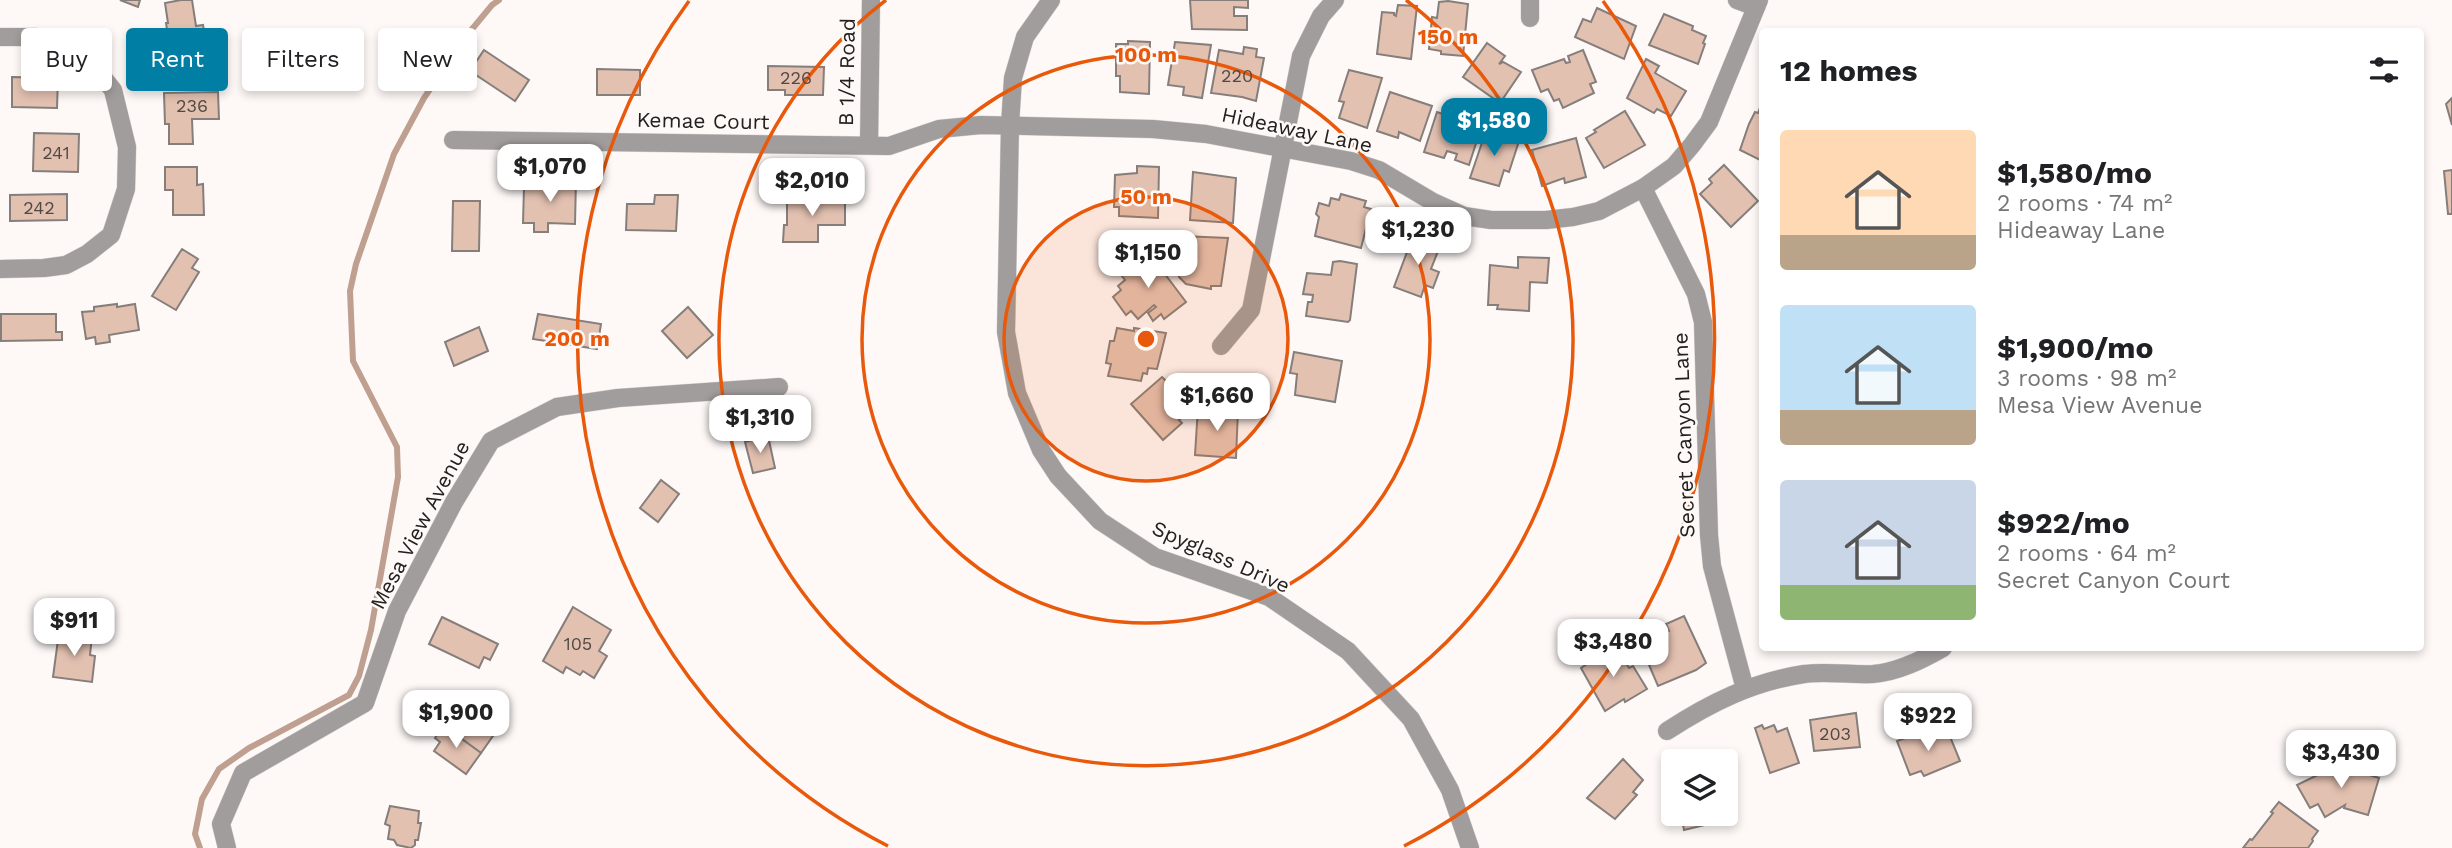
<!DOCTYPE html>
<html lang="en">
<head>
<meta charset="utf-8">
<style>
	body { margin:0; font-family:"Work Sans",sans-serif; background:#f6f6f6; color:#202124; height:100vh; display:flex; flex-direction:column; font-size:26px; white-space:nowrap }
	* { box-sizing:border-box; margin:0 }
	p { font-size:23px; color:#757577 }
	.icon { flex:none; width:38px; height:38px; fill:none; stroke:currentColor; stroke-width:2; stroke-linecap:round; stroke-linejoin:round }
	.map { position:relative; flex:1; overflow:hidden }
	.drawer { position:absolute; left:1759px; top:28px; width:665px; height:623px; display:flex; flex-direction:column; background:#fff; border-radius:7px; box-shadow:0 4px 10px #0003 }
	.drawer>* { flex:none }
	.hud { position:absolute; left:21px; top:28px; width:665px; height:63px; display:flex; gap:14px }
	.buttons { position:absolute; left:1661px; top:749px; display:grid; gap:14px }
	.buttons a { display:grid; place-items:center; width:77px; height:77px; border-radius:7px; background:#fff; box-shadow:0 4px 10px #0003; font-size:35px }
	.price { position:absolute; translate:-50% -60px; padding:0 16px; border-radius:14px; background:#fff; color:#222; font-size:23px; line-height:46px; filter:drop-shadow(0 2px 4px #0008) }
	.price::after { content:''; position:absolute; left:50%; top:42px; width:21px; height:16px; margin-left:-10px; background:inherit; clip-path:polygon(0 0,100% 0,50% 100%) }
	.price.current { background:#007ea4; color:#fff }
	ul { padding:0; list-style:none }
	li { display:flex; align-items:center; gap:21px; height:175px; padding:0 21px }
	li span { display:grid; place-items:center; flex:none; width:196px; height:140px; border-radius:7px; color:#555 }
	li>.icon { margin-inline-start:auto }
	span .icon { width:84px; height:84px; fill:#fffc; stroke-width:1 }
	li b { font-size:30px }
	h2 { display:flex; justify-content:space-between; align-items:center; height:84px; padding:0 21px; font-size:30px }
	.chip { padding:0 24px; border-radius:7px; background:#fff; box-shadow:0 4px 10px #0003; font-size:24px; line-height:63px }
	.chip.current { background:#007ea4; color:#fff }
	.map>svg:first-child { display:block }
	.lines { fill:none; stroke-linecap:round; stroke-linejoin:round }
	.stream { stroke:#bf9f8f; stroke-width:6 }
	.building { fill:#e3c1b1; stroke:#857e7b; stroke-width:2 }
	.street-casing { stroke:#dbd6d4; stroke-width:19 }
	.street { stroke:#a19d9c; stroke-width:18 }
	.ring { fill:none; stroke:#e8590c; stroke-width:3.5 }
	.labels { text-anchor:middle; stroke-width:5; stroke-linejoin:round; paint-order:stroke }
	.number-label { font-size:18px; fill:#534944 }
	.street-label { font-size:21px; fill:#23211f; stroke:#fef9f7 }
	.centre { fill:#e8590c; stroke:#fef9f7; stroke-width:3.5 }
	.ring-label { font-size:21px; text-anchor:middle; font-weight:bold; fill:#e8590c; stroke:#fef9f7; stroke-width:5; stroke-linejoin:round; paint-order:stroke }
</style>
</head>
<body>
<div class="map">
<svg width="2452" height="848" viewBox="0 0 2452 848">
	<rect width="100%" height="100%" fill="#fef9f7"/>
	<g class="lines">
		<polyline class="stream" points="200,848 195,834 202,799 219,769 249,748 349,695 359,676 371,630 398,477 397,447 353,361 350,291 356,264 394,154 424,98 468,34 492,5 499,0"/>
	</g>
	<g class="building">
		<polygon points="120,0 140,0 138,7"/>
		<polygon points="181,0 192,0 196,26 203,25 206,42 202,43 205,63 173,68 166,23 168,23 165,3"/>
		<polygon points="1190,0 1248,0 1248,8 1234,7 1234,16 1247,16 1247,30 1192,29"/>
		<polygon points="1448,1 1468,4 1463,56 1441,54 1441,51 1429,49 1432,17 1437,18 1439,2"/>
		<polygon points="1398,5 1417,6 1411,59 1377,54 1382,12 1394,13 1394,15 1396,16"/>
		<polygon points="1597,8 1636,26 1624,59 1575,37 1583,19 1591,22"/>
		<polygon points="1664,14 1693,26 1692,30 1706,36 1703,43 1705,44 1698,64 1649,45"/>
		<polygon points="1128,41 1150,42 1149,94 1120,92 1120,76 1116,76 1116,44 1128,44"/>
		<polygon points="1175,42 1211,45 1202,98 1183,95 1184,87 1168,85"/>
		<polygon points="1487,43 1505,56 1499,64 1503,62 1521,72 1500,103 1463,77"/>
		<polygon points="1244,47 1257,49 1256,57 1264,58 1256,101 1242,97 1211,93 1219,50 1243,54"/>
		<polygon points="484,50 529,80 515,101 470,71"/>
		<polygon points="1583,50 1596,82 1590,84 1594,93 1563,108 1559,99 1554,101 1548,89 1541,92 1532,70 1564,59 1566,63 1570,62 1568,56"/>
		<polygon points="1646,59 1659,66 1655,73 1686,91 1671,116 1657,109 1654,113 1627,98"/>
		<polygon points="768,66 824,67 823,95 785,95 785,90 768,90"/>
		<polygon points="597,69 640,70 640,95 597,95"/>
		<polygon points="1349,70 1382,78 1367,128 1339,118 1344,102 1339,101"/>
		<polygon points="12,77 58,78 57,108 12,107"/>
		<polygon points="218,92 219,119 192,119 193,144 169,144 169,124 165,124 164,93"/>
		<polygon points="1390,92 1432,106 1420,141 1399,132 1398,138 1377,131"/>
		<polygon points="2452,98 2452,125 2446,104"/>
		<polygon points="1762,102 1762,161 1740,150 1749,124 1755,112 1758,113"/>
		<polygon points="1451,109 1466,114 1464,121 1472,123 1470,127 1480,131 1469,165 1455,160 1457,154 1447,151 1444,158 1424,152 1437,112 1449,116"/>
		<polygon points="1625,111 1645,145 1604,168 1586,138 1596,132 1594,130"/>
		<polygon points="1487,128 1519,141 1509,172 1504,170 1499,186 1470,178"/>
		<polygon points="34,133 79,134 78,172 33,171"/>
		<polygon points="1576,138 1586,177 1565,183 1564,178 1542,186 1532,150"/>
		<polygon points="1724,165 1758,201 1731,227 1700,194 1712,183 1709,179"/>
		<polygon points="1137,166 1159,167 1158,218 1119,216 1119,207 1114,207 1115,175 1137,173"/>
		<polygon points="165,167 197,167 197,185 203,184 204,215 173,215 173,190 165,190"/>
		<polygon points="2452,170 2452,214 2448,214 2444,171"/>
		<polygon points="1193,172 1236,178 1233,223 1190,220"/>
		<polygon points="548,179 576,179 575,224 548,223 548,232 534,232 534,223 523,223 524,187 548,187"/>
		<polygon points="67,194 67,220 10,221 10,195"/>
		<polygon points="1341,194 1366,201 1364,207 1371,209 1361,248 1315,236 1319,217 1316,214 1319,203 1329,206 1331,198 1339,200"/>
		<polygon points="655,195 678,195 676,231 626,230 627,204 654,204"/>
		<polygon points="829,198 845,199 845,225 818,225 818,242 783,242 784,225 787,225 787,199"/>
		<polygon points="453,201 480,201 479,251 452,251"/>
		<polygon points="1181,236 1228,238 1221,286 1211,286 1211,289 1186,284 1179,277 1179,268 1171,268 1172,252 1180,253"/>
		<polygon points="1413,236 1440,246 1431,269 1439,272 1433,288 1425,285 1421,297 1394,287"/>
		<polygon points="182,249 198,259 192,268 199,272 176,310 152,296"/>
		<polygon points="1146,249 1186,302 1164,319 1161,314 1153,321 1148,313 1156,307 1154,305 1138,319 1131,311 1126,315 1113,297 1121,290 1118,286 1125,280 1121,275 1134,265 1131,261"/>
		<polygon points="1518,257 1549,258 1547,283 1530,282 1529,311 1497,309 1498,305 1488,305 1490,265 1518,268"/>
		<polygon points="1340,261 1357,264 1350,320 1348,322 1306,316 1308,302 1312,302 1313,295 1303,294 1307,273 1331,275 1333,262"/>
		<polygon points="117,304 117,307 135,304 139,330 109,335 110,342 96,344 95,337 86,339 82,312 94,311 94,307"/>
		<polygon points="688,307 713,335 687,358 662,331"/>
		<polygon points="1,314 56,314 56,332 62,332 62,340 1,341"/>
		<polygon points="538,314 601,324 597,349 533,339"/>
		<polygon points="479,327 488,351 454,366 445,342"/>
		<polygon points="1117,328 1134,331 1134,328 1166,333 1157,369 1148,368 1147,374 1143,373 1141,381 1108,376 1111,364 1106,363 1110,341 1114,341"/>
		<polygon points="1294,352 1342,361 1335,402 1295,395 1297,374 1290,373"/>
		<polygon points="1162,377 1174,389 1176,387 1182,393 1179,396 1191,409 1179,420 1182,423 1163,440 1131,404"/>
		<polygon points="1198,407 1213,408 1213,410 1238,410 1236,458 1195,455"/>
		<polygon points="768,436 775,468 753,473 745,442"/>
		<polygon points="661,480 679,494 658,522 640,508"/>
		<polygon points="573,607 611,630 599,651 607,656 594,678 583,671 580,675 566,667 563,673 543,661"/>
		<polygon points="1684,616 1706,663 1696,670 1658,686 1649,665 1653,663 1644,643 1669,631 1666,624"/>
		<polygon points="442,617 498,644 490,660 484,657 479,668 429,644"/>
		<polygon points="59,632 92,636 90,655 95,656 92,682 53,677"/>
		<polygon points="1606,647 1610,656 1619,651 1629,668 1633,666 1647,689 1625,702 1624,699 1605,711 1581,668 1590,662 1589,660"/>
		<polygon points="463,710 495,733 481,753 444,726 452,715 457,719"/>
		<polygon points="1856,713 1860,747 1814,751 1810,720"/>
		<polygon points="1762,725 1764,729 1774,725 1777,732 1787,728 1799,763 1770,773 1755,728"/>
		<polygon points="444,726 481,753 466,774 434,751 440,742 435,738"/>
		<polygon points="1937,729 1941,737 1949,734 1960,761 1924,776 1921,771 1910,775 1897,741 1913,735 1914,738"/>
		<polygon points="1623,759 1643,780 1633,792 1637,795 1615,819 1587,798"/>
		<polygon points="2352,762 2354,765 2359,762 2366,774 2379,778 2368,815 2344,808 2345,805 2325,817 2318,804 2310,808 2297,785 2336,766 2339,770"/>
		<polygon points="2279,802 2318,831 2312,839 2313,841 2308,848 2243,848 2250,839 2252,840 2273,813 2271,812"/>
		<polygon points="390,806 419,811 418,823 421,823 418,840 415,840 415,845 411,848 397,845 394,840 388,839 390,826 385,824"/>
		<polygon points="1681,814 1711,814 1713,823 1684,830"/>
	</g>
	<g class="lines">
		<defs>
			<g id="street">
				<polyline points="1051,0 1025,37 1013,78 1010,125 1006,332 1017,393 1041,450 1058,476 1100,521 1155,557 1269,597 1348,651 1411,719 1450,790 1470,848"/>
				<polyline points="1737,0 1756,7"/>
				<polyline points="1530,18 1530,0"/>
				<polyline points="0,37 36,37 61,42 85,55 113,90 127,147 126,189 111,235 87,254 66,265 44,268 0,269"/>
				<polyline points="453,140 889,146 939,129 981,125 1153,129 1206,134 1351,161 1379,170 1433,202 1464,216 1491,220 1546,220 1573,217 1599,211 1643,188 1674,166 1692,145 1709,122 1759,0"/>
				<polyline points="869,145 871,0"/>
				<polyline points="1643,188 1696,294 1703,322 1709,535 1712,566 1745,689"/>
				<polyline points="1221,346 1251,310 1301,56 1321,16 1335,0"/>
				<path d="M1667,731C1710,703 1752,682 1804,674C1826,671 1851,675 1873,674C1898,672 1922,660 1943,648"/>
				<polyline points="227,848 221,824 243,773 365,703 397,611 454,502 491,441 557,407 618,398 779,387"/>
			</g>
		</defs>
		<use href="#street" class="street-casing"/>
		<use href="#street" class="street"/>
	</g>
	<circle cx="1146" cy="339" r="142" fill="#e8590c" fill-opacity=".12"/>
	<g class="ring">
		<circle cx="1146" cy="339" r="142"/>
		<circle cx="1146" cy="339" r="284"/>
		<path d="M1406 0A427 427 0 1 1 886 0"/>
		<path d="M888 846A569 569 0 0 1 689 1M1603 1A569 569 0 0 1 1404 846"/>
	</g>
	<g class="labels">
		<g class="number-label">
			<text x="1237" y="82">220</text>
			<text x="796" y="84">226</text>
			<text x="192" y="112">236</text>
			<text x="56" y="159">241</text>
			<text x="39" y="214">242</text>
			<text x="578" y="650">105</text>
			<text x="1835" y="740">203</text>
		</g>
		<g class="street-label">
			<text transform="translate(847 72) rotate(-89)" y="7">B 1/4 Road</text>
			<text transform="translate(703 121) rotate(1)" y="7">Kemae Court</text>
			<text transform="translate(1297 130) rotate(12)" y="7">Hideaway Lane</text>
			<text transform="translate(1684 435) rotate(-92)" y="7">Secret Canyon Lane</text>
			<text transform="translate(420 525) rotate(-62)" y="7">Mesa View Avenue</text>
			<text transform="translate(1221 557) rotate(24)" y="7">Spyglass Drive</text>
		</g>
	</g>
	<circle cx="1146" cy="339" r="10" class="centre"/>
	<g class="ring-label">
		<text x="1448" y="44">150 m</text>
		<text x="1146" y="62">100 m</text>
		<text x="1146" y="204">50 m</text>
		<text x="577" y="346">200 m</text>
	</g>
</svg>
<div class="buttons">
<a><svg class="icon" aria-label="layers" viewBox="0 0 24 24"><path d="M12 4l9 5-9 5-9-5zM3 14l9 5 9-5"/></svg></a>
</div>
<b class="price current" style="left:1494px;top:158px">$1,580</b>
<b class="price" style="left:550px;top:204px">$1,070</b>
<b class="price" style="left:812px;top:218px">$2,010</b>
<b class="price" style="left:1418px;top:267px">$1,230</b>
<b class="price" style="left:1148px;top:290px">$1,150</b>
<b class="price" style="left:1217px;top:433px">$1,660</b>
<b class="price" style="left:760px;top:455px">$1,310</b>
<b class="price" style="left:74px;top:658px">$911</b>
<b class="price" style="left:1613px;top:679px">$3,480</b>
<b class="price" style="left:456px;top:750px">$1,900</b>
<b class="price" style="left:1928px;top:753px">$922</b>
<b class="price" style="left:2341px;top:790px">$3,430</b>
<div class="hud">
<a class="chip">Buy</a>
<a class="chip current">Rent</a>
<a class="chip">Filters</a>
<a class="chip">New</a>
</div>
<section class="drawer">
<h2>12 homes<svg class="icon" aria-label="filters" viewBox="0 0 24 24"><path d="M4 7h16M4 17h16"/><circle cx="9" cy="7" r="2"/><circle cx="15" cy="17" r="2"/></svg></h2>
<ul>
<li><span style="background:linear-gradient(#ffd9b3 75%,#b9a48a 0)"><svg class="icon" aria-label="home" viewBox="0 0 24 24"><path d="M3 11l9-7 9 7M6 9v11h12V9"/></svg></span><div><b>$1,580/mo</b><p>2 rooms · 74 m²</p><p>Hideaway Lane</p></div></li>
<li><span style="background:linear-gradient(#bfe0f5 75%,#b9a48a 0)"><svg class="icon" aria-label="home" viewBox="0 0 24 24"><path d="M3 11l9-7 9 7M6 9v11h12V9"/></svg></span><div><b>$1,900/mo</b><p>3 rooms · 98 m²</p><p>Mesa View Avenue</p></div></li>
<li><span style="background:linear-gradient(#c9d6e8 75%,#8fb573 0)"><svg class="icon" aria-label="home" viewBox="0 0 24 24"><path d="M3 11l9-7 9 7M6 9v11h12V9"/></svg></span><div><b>$922/mo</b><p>2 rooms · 64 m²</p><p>Secret Canyon Court</p></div></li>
</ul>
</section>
</div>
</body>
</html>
